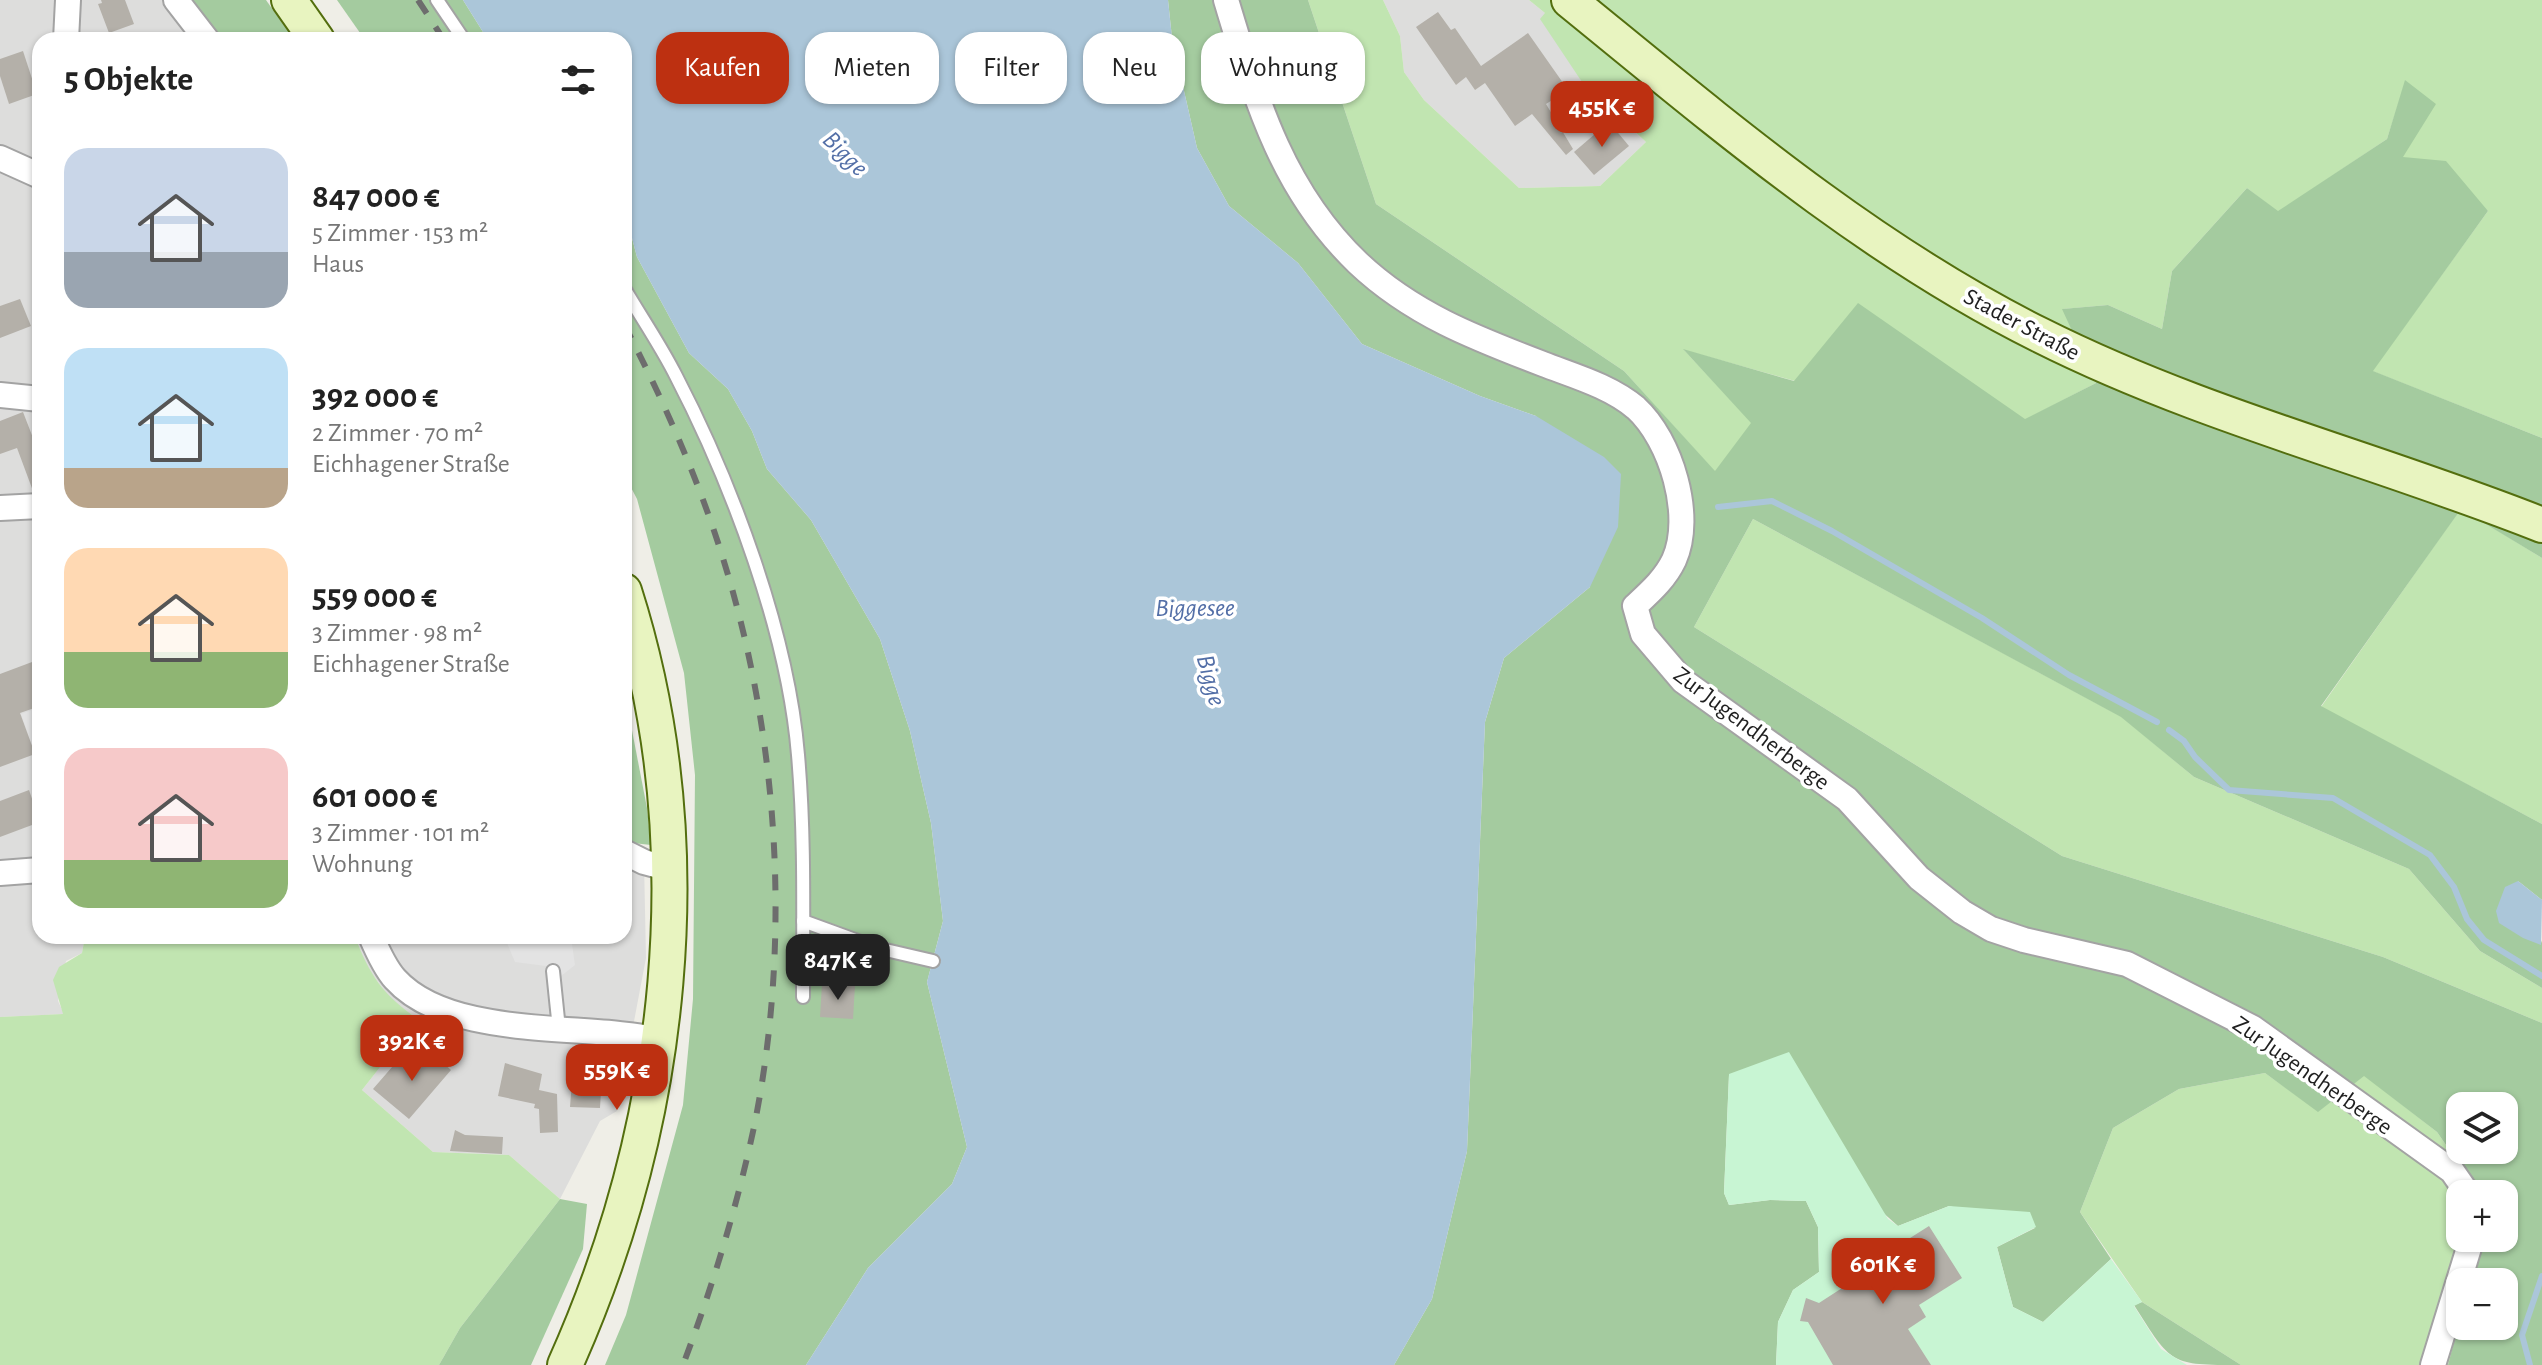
<!DOCTYPE html>
<html lang="de">
<head>
<meta charset="utf-8">
<style>
	body { margin:0; font-family:"Alegreya Sans",sans-serif; background:#f6f6f6; color:#222; height:100vh; display:flex; flex-direction:column; font-size:30px; white-space:nowrap }
	* { box-sizing:border-box; margin:0 }
	p { font-size:26px; color:#767676 }
	.icon { flex:none; width:44px; height:44px; fill:none; stroke:currentColor; stroke-width:2; stroke-linecap:round; stroke-linejoin:round }
	.map { position:relative; flex:1; overflow:hidden }
	.drawer { position:absolute; left:32px; top:32px; width:600px; height:912px; display:flex; flex-direction:column; background:#fff; border-radius:24px; box-shadow:0 2px 6px #0004 }
	.drawer>* { flex:none }
	.top-card { position:absolute; left:656px; top:32px; width:760px; height:72px; display:flex; gap:16px }
	.controls { position:absolute; left:2446px; top:1092px; display:grid; gap:16px }
	.controls a { display:grid; place-items:center; width:72px; height:72px; border-radius:16px; background:#fff; box-shadow:0 2px 6px #0004; font-size:40px }
	.price { position:absolute; translate:-50% -68px; padding:0 18px; border-radius:16px; background:#bd3011; color:#fff; font-size:26px; line-height:52px; filter:drop-shadow(0 2px 4px #0008) }
	.price::after { content:''; position:absolute; left:50%; top:48px; width:24px; height:18px; margin-left:-12px; background:inherit; clip-path:polygon(0 0,100% 0,50% 100%) }
	.price.active { background:#222; color:#fff }
	ul { padding:0; list-style:none }
	li { display:flex; align-items:center; gap:24px; height:200px; padding:0 32px }
	li span { display:grid; place-items:center; flex:none; width:224px; height:160px; border-radius:24px; color:#555 }
	li>.icon { margin-inline-start:auto }
	span .icon { width:96px; height:96px; fill:#fffc; stroke-width:1 }
	li b { font-size:34px }
	h2 { display:flex; justify-content:space-between; align-items:center; height:96px; padding:0 32px; font-size:34px }
	.chip { padding:0 28px; border-radius:24px; background:#fff; box-shadow:0 2px 6px #0004; font-size:28px; line-height:72px }
	.chip.active { background:#bd3011; color:#fff }
	.map>svg:first-child { display:block }
	.residential { fill:#dddddc }
	.grass { fill:#c1e5b1 }
	.forest { fill:#a4cb9f; fill-rule:evenodd }
	.park { fill:#c8f5d3 }
	.parking { fill:#e3e3e3 }
	.water { fill:#abc6d9 }
	.lines { fill:none; stroke-linecap:round; stroke-linejoin:round }
	.stream { stroke:#abc6d9; stroke-width:6 }
	.building { fill:#b4b0a9 }
	.lane-casing { stroke:#a3a3a3; stroke-width:16 }
	.street-casing { stroke:#a3a3a3; stroke-width:28 }
	.secondary-casing { stroke:#536e0e; stroke-width:38 }
	.lane { stroke:#fff; stroke-width:12 }
	.street { stroke:#fff; stroke-width:24 }
	.secondary { stroke:#e8f4c0; stroke-width:34 }
	.rail { stroke:#6d6d6d; stroke-width:6; stroke-dasharray:16 16; stroke-linecap:butt }
	.labels { text-anchor:middle; stroke-width:7; stroke-linejoin:round; paint-order:stroke }
	.street-label { font-size:24px; fill:#1f1f1f; stroke:#fff }
	.water-label { font-size:26px; font-style:italic; fill:#536fa7; stroke:#fff }
</style>
</head>
<body>
<div class="map">
<svg width="2542" height="1365" viewBox="0 0 2542 1365">
	<rect width="100%" height="100%" fill="#efeee7"/>
	<g class="residential">
		<polygon points="0,0 164,0 197,40 40,40 40,936 80,936 84,942 82,953 66,961 58,1001 64,1014 0,1017"/>
		<polygon points="1383,0 1529,0 1545,13 1582,82 1646,142 1600,186 1519,188 1424,100 1404,72 1400,36"/>
		<polygon points="624,852 644,862 646,958 617,1111 600,1121 560,1199 509,1155 433,1152 362,1090 418,1019 392,1001 366,966 355,936 624,936"/>
	</g>
	<g class="grass">
		<polygon points="1308,0 1383,0 1400,36 1404,72 1424,100 1519,188 1600,186 1646,142 1582,82 1540,19 1545,13 1529,0 2542,0 2542,438 2372,371 2488,211 2402,157 2406,80 2387,139 2278,212 2247,188 2172,271 2162,329 2108,305 2063,309 2096,383 2025,420 1858,304 1795,381 1684,350 1752,423 1715,472 1624,371 1376,204"/>
		<polygon points="2461,508 2542,558 2542,824 2321,707"/>
		<polygon points="1753,519 2122,717 2194,777 2409,869 2480,951 2542,988 2542,1023 2383,957 2062,856 1694,627"/>
		<path d="M80,936H355C369,975 384,996 418,1019L362,1090L433,1152L509,1155L560,1199L460,1328L439,1365H0V1017L63,1014L53,980L59,967L82,953L84,942Z"/>
		<polygon points="2265,1073 2318,1111 2364,1075 2437,1132 2480,1194 2460,1194 2460,1319 2448,1365 2241,1365 2142,1302 2080,1212 2113,1128 2179,1089"/>
	</g>
	<g class="forest">
		<polygon points="191,0 266,0 294,40 221,40"/>
		<polygon points="337,0 463,0 488,40 365,40"/>
		<path d="M1168,0H1308L1376,204L1624,371L1715,471L1751,423L1683,349L1794,381L1858,303L2025,419L2096,383L2062,309L2108,305L2162,329L2172,271L2247,188L2278,211L2387,139L2405,80L2436,104L2403,157L2446,161L2488,211L2373,371L2542,438V558L2461,509L2321,706L2542,824V900L2518,881L2542,943V988L2480,951L2409,869L2194,777L2121,717L1753,519L1694,627L2062,856L2383,957L2542,1023V1365H2448L2460,1319V1326H2504V1282H2470L2481,1238H2504V1194H2480L2437,1132L2364,1076L2318,1112L2265,1073L2179,1089L2113,1128L2080,1212L2111,1259L2043,1322L2013,1307L1997,1247L2035,1228L1949,1206L1898,1226L1729,1075L1724,1193L1729,1205L1770,1200L1806,1201L1818,1227L1819,1272L1793,1290L1778,1322L1776,1365H1394L1432,1299L1467,1151L1485,722L1504,658L1590,587L1536,416L1480,396L1362,344L1298,263L1229,206L1197,148L1172,38ZM2460,1106H2504V1150H2460Z"/>
		<polygon points="624,208 637,257 689,353 728,389 752,431 767,469 811,520 880,639 910,731 931,823 943,921 927,982 967,1147 952,1184 868,1268 806,1365 605,1365 626,1315 683,1105 693,999 695,775 684,673 637,499 624,474"/>
		<polygon points="624,689 647,808 651,845 624,842"/>
		<polygon points="560,1199 587,1204 583,1249 531,1365 439,1365 460,1328"/>
		<path d="M2142,1302L2241,1365C2170,1365 2172,1365 2134,1305Z"/>
	</g>
	<polygon class="park" points="1789,1052 1888,1219 1898,1226 1949,1206 2030,1212 2036,1227 1997,1247 2013,1307 2043,1322 2111,1259 2142,1302 2134,1306 2161,1349 2187,1365 1776,1365 1778,1322 1793,1290 1819,1272 1818,1227 1806,1201 1770,1200 1729,1205 1724,1193 1729,1074"/>
	<g class="parking">
		<polygon points="40,707 40,768 21,714"/>
		<polygon points="504,936 571,936 575,965 561,976 546,966 515,962"/>
	</g>
	<g class="water">
		<polygon points="463,0 1168,0 1172,38 1197,148 1229,206 1298,263 1362,344 1480,396 1536,416 1604,457 1621,474 1618,527 1590,587 1504,658 1485,722 1467,1151 1432,1299 1394,1365 806,1365 868,1268 952,1184 967,1147 927,982 943,921 931,823 910,731 880,639 811,520 767,469 752,431 728,389 689,353 637,257 624,208 624,40 488,40"/>
		<polygon points="2518,881 2542,900 2541,945 2523,938 2499,923 2496,911 2505,887"/>
	</g>
	<g class="lines">
		<g class="stream">
			<polyline points="1718,507 1772,501 1832,531 1982,618 2069,675 2157,722"/>
			<polyline points="2169,730 2184,741 2195,757 2229,790 2333,798 2430,855 2454,887 2467,919 2484,940 2542,976"/>
			<polyline points="2530,1365 2522,1335 2542,1276"/>
		</g>
	</g>
	<g class="building">
		<polygon points="101,0 125,0 134,24 109,33 98,4 102,3"/>
		<polygon points="1438,12 1451,30 1455,28 1481,66 1528,33 1568,90 1546,104 1573,149 1566,155 1532,114 1515,126 1485,83 1475,90 1466,77 1456,85 1416,27"/>
		<polygon points="23,51 37,94 9,104 0,76 0,59"/>
		<polygon points="1609,122 1629,146 1594,175 1574,152"/>
		<polygon points="20,299 31,326 0,338 0,306"/>
		<polygon points="23,412 40,456 40,491 33,491 17,448 0,454 0,421"/>
		<polygon points="40,659 40,706 20,713 35,754 0,767 0,674"/>
		<polygon points="29,790 40,822 0,837 0,801"/>
		<polygon points="822,984 855,986 853,1019 820,1017"/>
		<polygon points="426,1048 451,1070 409,1119 373,1089 399,1059 410,1067"/>
		<polygon points="505,1063 542,1074 539,1090 557,1094 558,1132 540,1133 539,1109 534,1108 535,1104 498,1096"/>
		<polygon points="584,1073 602,1074 600,1108 570,1107 572,1081 584,1082"/>
		<polygon points="455,1130 465,1135 503,1137 502,1154 450,1151"/>
		<polygon points="1929,1226 1962,1278 1919,1305 1926,1317 1908,1329 1931,1365 1833,1365 1808,1322 1800,1321 1806,1298 1819,1303 1890,1257 1888,1252"/>
	</g>
	<g class="lines">
		<defs>
			<g id="lane">
				<polyline points="437,0 464,40"/>
				<path d="M624,288C641,317 661,346 676,376C732,484 788,633 798,755C805,835 803,916 803,997"/>
				<polyline points="803,921 877,948 933,961"/>
				<polyline points="553,971 559,1029"/>
			</g>
			<g id="street">
				<polyline points="176,0 207,40"/>
				<path d="M1226,0C1256,99 1281,189 1358,263C1412,314 1475,338 1543,364C1574,376 1610,386 1636,408C1671,440 1694,516 1674,560C1665,579 1650,592 1635,606L1643,634L1683,681L1847,799L1919,878L1962,912L1991,929L2024,940L2127,964L2253,1028L2452,1171L2468,1194"/>
				<polyline points="66,40 68,0"/>
				<polyline points="0,158 40,176"/>
				<polyline points="0,395 40,399"/>
				<polyline points="0,508 40,506"/>
				<polyline points="624,852 644,862 670,869"/>
				<polyline points="0,873 40,870"/>
				<path d="M371,936C377,950 385,968 395,979C450,1040 585,1023 660,1040"/>
				<polyline points="2433,1365 2472,1238"/>
			</g>
			<g id="secondary">
				<polyline points="289,0 317,40"/>
				<path d="M1569,0C1719,122 1867,249 2040,335C2201,416 2376,459 2542,525"/>
				<path d="M565,1365C673,1124 705,845 624,591"/>
			</g>
		</defs>
		<use href="#lane" class="lane-casing"/>
		<use href="#street" class="street-casing"/>
		<use href="#secondary" class="secondary-casing"/>
		<use href="#lane" class="lane"/>
		<use href="#street" class="street"/>
		<use href="#secondary" class="secondary"/>
		<g class="rail">
			<polyline points="418,0 444,40"/>
			<path d="M624,324C662,398 696,473 721,552C779,734 792,940 754,1127C737,1207 712,1288 683,1365"/>
		</g>
	</g>
	<g class="labels">
		<g class="street-label">
			<text transform="translate(2022 324) rotate(28)" y="8">Stader Straße</text>
			<text transform="translate(1752 728) rotate(37)" y="8">Zur Jugendherberge</text>
			<text transform="translate(2313 1075) rotate(35)" y="8">Zur Jugendherberge</text>
		</g>
		<g class="water-label">
			<text transform="translate(846 153) rotate(45)" y="9">Bigge</text>
			<text x="1195" y="616">Biggesee</text>
			<text transform="translate(1212 680) rotate(75)" y="9">Bigge</text>
		</g>
	</g>
</svg>
<div class="controls">
<a><svg class="icon" aria-label="layers" viewBox="0 0 24 24"><path d="M12 4l9 5-9 5-9-5zM3 14l9 5 9-5"/></svg></a>
<a>+</a>
<a>−</a>
</div>
<b class="price" style="left:1602px;top:149px">455K €</b>
<b class="price active" style="left:838px;top:1002px">847K €</b>
<b class="price" style="left:412px;top:1083px">392K €</b>
<b class="price" style="left:617px;top:1112px">559K €</b>
<b class="price" style="left:1883px;top:1306px">601K €</b>
<div class="top-card">
<a class="chip active">Kaufen</a>
<a class="chip">Mieten</a>
<a class="chip">Filter</a>
<a class="chip">Neu</a>
<a class="chip">Wohnung</a>
</div>
<section class="drawer">
<h2>5 Objekte<svg class="icon" aria-label="filters" viewBox="0 0 24 24"><path d="M4 7h16M4 17h16"/><circle cx="9" cy="7" r="2"/><circle cx="15" cy="17" r="2"/></svg></h2>
<ul>
<li><span style="background:linear-gradient(#c9d6e8 65%,#9aa5b1 0)"><svg class="icon" aria-label="home" viewBox="0 0 24 24"><path d="M3 11l9-7 9 7M6 9v11h12V9"/></svg></span><div><b>847 000 €</b><p>5 Zimmer · 153 m²</p><p>Haus</p></div></li>
<li><span style="background:linear-gradient(#bfe0f5 75%,#b9a48a 0)"><svg class="icon" aria-label="home" viewBox="0 0 24 24"><path d="M3 11l9-7 9 7M6 9v11h12V9"/></svg></span><div><b>392 000 €</b><p>2 Zimmer · 70 m²</p><p>Eichhagener Straße</p></div></li>
<li><span style="background:linear-gradient(#ffd9b3 65%,#8fb573 0)"><svg class="icon" aria-label="home" viewBox="0 0 24 24"><path d="M3 11l9-7 9 7M6 9v11h12V9"/></svg></span><div><b>559 000 €</b><p>3 Zimmer · 98 m²</p><p>Eichhagener Straße</p></div></li>
<li><span style="background:linear-gradient(#f6c9c9 70%,#8fb573 0)"><svg class="icon" aria-label="home" viewBox="0 0 24 24"><path d="M3 11l9-7 9 7M6 9v11h12V9"/></svg></span><div><b>601 000 €</b><p>3 Zimmer · 101 m²</p><p>Wohnung</p></div></li>
</ul>
</section>
</div>
</body>
</html>
